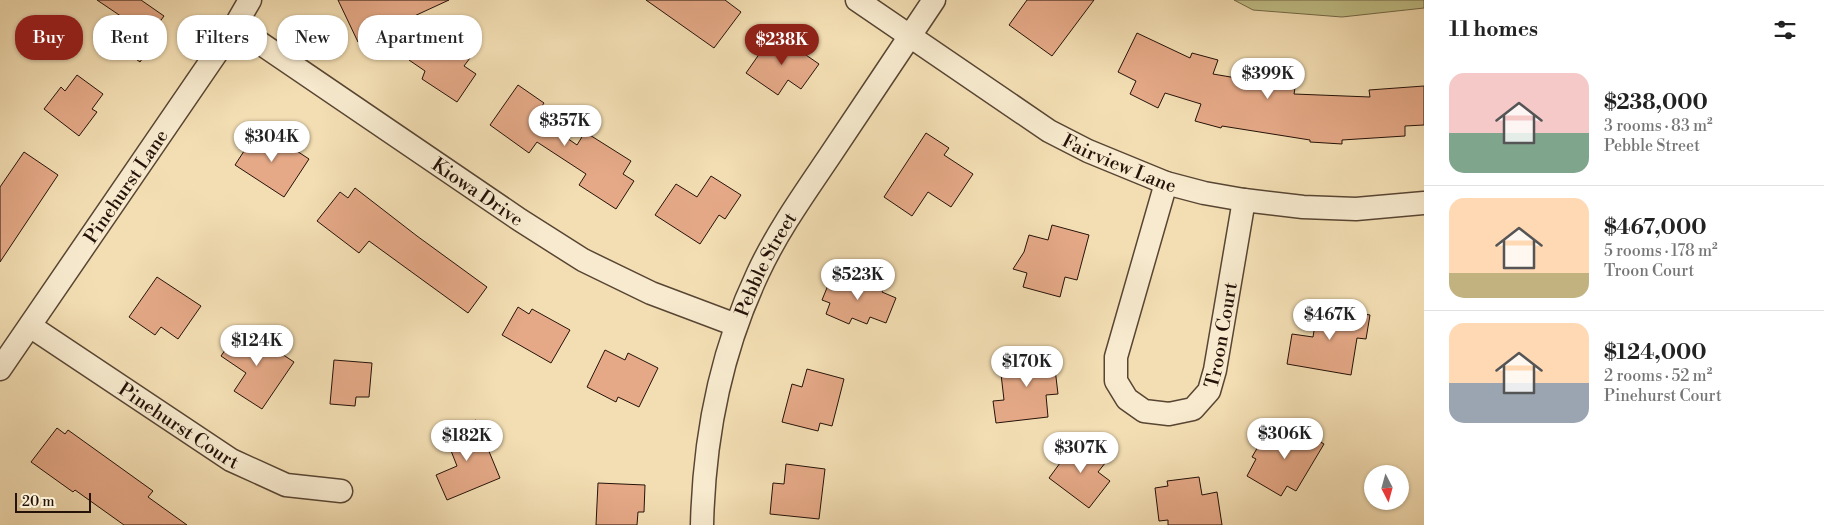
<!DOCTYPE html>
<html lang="en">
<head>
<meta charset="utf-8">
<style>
	body { margin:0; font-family:"Libre Bodoni",serif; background:#f2f2f2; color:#222; height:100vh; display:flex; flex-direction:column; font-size:19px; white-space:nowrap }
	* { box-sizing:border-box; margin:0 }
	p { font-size:16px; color:#767676 }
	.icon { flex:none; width:28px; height:28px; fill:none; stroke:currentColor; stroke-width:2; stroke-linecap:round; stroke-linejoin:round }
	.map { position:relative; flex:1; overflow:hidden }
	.side { display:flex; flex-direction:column; background:#fff; width:400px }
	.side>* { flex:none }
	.hud { position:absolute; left:15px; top:15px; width:475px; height:45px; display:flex; gap:10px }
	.needle { width:32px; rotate:174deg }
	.controls { position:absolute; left:1364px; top:465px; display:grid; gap:10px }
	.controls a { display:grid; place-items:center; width:45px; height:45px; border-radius:50%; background:#fff; box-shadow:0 1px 4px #0004; font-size:25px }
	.scale { position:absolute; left:15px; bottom:12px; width:76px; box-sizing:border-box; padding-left:5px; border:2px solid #251208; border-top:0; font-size:14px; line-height:18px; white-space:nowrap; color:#251208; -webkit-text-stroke:4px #f7eace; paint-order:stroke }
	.price { position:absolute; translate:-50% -42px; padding:0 11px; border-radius:18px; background:#fff; color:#222; font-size:16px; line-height:32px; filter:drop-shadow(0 1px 2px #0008) }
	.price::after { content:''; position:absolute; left:50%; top:30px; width:15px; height:11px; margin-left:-8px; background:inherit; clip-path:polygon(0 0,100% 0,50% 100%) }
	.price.active { background:#8f2418; color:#fff }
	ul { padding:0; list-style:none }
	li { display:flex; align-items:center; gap:15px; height:125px; padding:0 25px }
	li+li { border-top:1px solid #e0e0e0 }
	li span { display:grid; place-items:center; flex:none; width:140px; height:100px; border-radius:15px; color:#555 }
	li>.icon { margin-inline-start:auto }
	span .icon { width:60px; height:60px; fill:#fffc; stroke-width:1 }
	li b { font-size:21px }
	h2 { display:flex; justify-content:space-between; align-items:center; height:60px; padding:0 25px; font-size:21px }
	.tag { padding:0 18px; border-radius:20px; background:#fff; box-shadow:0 1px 4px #0004; font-size:18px; line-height:45px }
	.tag.active { background:#8f2418; color:#fff }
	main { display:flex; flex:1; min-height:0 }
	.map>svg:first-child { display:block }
	.green { fill:#c1c088; stroke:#736948 }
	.building { fill:#e5a987; stroke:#251208 }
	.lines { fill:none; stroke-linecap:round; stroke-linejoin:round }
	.street-casing { stroke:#584533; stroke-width:25 }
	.street { stroke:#f7eace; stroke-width:22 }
	.labels { text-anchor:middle; stroke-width:4; stroke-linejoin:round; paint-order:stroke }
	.street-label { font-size:19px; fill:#251208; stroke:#f7eace }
</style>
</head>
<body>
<main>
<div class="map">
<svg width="1424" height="525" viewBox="0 0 1424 525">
	<rect width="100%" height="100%" fill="#f3deb3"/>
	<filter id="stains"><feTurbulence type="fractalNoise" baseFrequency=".004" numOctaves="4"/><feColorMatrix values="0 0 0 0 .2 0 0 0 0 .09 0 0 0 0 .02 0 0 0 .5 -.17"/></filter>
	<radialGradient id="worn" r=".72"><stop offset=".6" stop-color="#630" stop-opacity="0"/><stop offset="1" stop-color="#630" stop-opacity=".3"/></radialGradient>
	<polygon class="green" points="1234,0 1424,0 1424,8 1342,17 1253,10"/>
	<g class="building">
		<polygon points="97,0 141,0 164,16 147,39 153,43 140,62 112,42 128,21"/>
		<polygon points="338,0 449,0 358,42"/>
		<polygon points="646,0 725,0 741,12 714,48"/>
		<polygon points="1027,0 1094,0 1052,56 1009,25"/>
		<polygon points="431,27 473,54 464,66 476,74 457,102 422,79 425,71 409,60"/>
		<polygon points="774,33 819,64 801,89 788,80 778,95 746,73"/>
		<polygon points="1137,33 1190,58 1192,53 1218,60 1213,74 1295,88 1294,94 1370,97 1369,90 1424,86 1424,125 1405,126 1405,136 1342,140 1342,144 1310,142 1310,140 1222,126 1221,128 1195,121 1201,104 1165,93 1158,108 1130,94 1136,81 1118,72"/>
		<polygon points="77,75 103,94 92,109 97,112 79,136 44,109 61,87 65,91"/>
		<polygon points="518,85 544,103 535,116 577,145 585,132 631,161 623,174 634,181 616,209 579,185 586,174 537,142 529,153 490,125"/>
		<polygon points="257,131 277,144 280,140 309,159 284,197 235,165"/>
		<polygon points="926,133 949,148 944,155 973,174 951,207 928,192 912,216 884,197"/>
		<polygon points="24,152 58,175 0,262 0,187"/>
		<polygon points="711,176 741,195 725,219 719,215 700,244 655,215 676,184 697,197"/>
		<polygon points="355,188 417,236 487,287 468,313 369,241 359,253 317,221 340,192 348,198"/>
		<polygon points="1052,225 1089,235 1077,280 1065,277 1060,297 1023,287 1027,273 1013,269 1024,252 1029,235 1048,240"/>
		<polygon points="850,274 884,288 882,292 896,298 886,323 870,317 867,324 852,318 849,324 826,314 830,303 822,300 831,278 846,283"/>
		<polygon points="157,277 201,306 178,339 161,327 155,335 129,317"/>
		<polygon points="1318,306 1370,315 1366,339 1357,338 1351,375 1287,364 1292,334 1313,337"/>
		<polygon points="518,307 529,314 532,309 570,330 551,363 502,335"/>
		<polygon points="241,327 294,362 262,409 234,391 246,373 221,356"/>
		<polygon points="605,350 625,360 628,353 658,368 639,407 618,397 616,402 587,387"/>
		<polygon points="1053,352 1058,394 1046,395 1048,417 996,423 993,401 1004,400 1001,374 1007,373 1005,358"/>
		<polygon points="334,360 372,363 369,397 356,397 355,406 330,404"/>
		<polygon points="807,369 844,379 832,426 820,423 818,431 782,422 792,384 802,387"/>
		<polygon points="476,420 500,478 447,500 436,475 457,466 444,433"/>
		<polygon points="1288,424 1324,444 1296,491 1287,486 1281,496 1247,476 1256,459 1252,457 1263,438 1276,445"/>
		<polygon points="57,428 65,434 68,430 153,491 148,497 187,525 124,525 75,490 73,492 31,462"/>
		<polygon points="1077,440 1106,462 1098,472 1110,481 1089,508 1049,478"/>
		<polygon points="786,464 825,469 819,519 770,514 773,483 784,484"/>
		<polygon points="1199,477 1202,495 1217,492 1222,525 1168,525 1168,520 1159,521 1155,488 1168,486 1167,481"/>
		<polygon points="598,483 645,485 644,512 638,512 637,525 596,525"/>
	</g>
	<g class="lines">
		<defs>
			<g id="street">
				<path id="s1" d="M857,0L1049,131L1088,151L1166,183L1204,193L1244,200L1303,207L1356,209L1424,203"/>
				<path id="s2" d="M235,26L520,220L583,260L651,293L736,325"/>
				<path id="s3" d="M1166,183L1116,357V381L1127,399L1144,411L1169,414L1193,409L1209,391L1215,370L1244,200"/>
				<path id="s4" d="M30,326L231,460L286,485L341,491"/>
				<path id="s5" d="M0,369L235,26L250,0"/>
				<path id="s6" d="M702,525C704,438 721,351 758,273C777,232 804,194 829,157C864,105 899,52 934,0"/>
			</g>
		</defs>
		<use href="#street" class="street-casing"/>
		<use href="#street" class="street"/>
	</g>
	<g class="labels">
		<g class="street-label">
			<text dy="7" stroke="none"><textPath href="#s1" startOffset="310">Fairview Lane</textPath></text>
			<text dy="7" stroke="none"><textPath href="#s5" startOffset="222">Pinehurst Lane</textPath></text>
			<text dy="7" stroke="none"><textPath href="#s2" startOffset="294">Kiowa Drive</textPath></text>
			<text dy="7" stroke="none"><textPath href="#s6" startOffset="271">Pebble Street</textPath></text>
			<text dy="7" stroke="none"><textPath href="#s3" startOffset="378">Troon Court</textPath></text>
			<text dy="7" stroke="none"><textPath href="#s4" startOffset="179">Pinehurst Court</textPath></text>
		</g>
	</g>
	<rect width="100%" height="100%" filter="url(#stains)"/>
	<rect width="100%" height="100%" fill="url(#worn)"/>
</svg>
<div class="controls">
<a><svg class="needle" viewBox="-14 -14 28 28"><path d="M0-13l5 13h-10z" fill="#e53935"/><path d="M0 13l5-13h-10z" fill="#767676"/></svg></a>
</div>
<div class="scale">20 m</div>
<b class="price active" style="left:782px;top:66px">$238K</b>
<b class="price" style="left:1268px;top:100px">$399K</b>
<b class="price" style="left:565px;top:147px">$357K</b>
<b class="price" style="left:272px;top:163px">$304K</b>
<b class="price" style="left:858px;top:301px">$523K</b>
<b class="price" style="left:1330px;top:341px">$467K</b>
<b class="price" style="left:257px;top:367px">$124K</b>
<b class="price" style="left:1027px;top:388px">$170K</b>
<b class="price" style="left:1285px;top:460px">$306K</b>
<b class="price" style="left:467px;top:462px">$182K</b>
<b class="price" style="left:1081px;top:474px">$307K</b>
<div class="hud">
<a class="tag active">Buy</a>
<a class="tag">Rent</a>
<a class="tag">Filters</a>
<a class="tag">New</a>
<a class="tag">Apartment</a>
</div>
</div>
<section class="side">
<h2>11 homes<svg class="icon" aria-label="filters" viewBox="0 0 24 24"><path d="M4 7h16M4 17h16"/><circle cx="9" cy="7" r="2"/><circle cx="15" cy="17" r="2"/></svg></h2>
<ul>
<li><span style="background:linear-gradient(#f6c9c9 60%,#7fa58c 0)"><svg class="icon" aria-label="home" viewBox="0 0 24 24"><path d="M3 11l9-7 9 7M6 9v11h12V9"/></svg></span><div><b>$238,000</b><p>3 rooms · 83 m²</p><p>Pebble Street</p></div></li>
<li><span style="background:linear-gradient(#ffd9b3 75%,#c2b280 0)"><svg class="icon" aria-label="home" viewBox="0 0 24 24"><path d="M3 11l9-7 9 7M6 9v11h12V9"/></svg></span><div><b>$467,000</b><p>5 rooms · 178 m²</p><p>Troon Court</p></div></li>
<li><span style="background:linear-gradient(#ffd9b3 60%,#9aa5b1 0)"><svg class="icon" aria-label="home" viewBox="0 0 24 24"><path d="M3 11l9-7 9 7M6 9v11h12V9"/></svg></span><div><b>$124,000</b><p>2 rooms · 52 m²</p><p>Pinehurst Court</p></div></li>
</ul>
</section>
</main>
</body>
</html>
